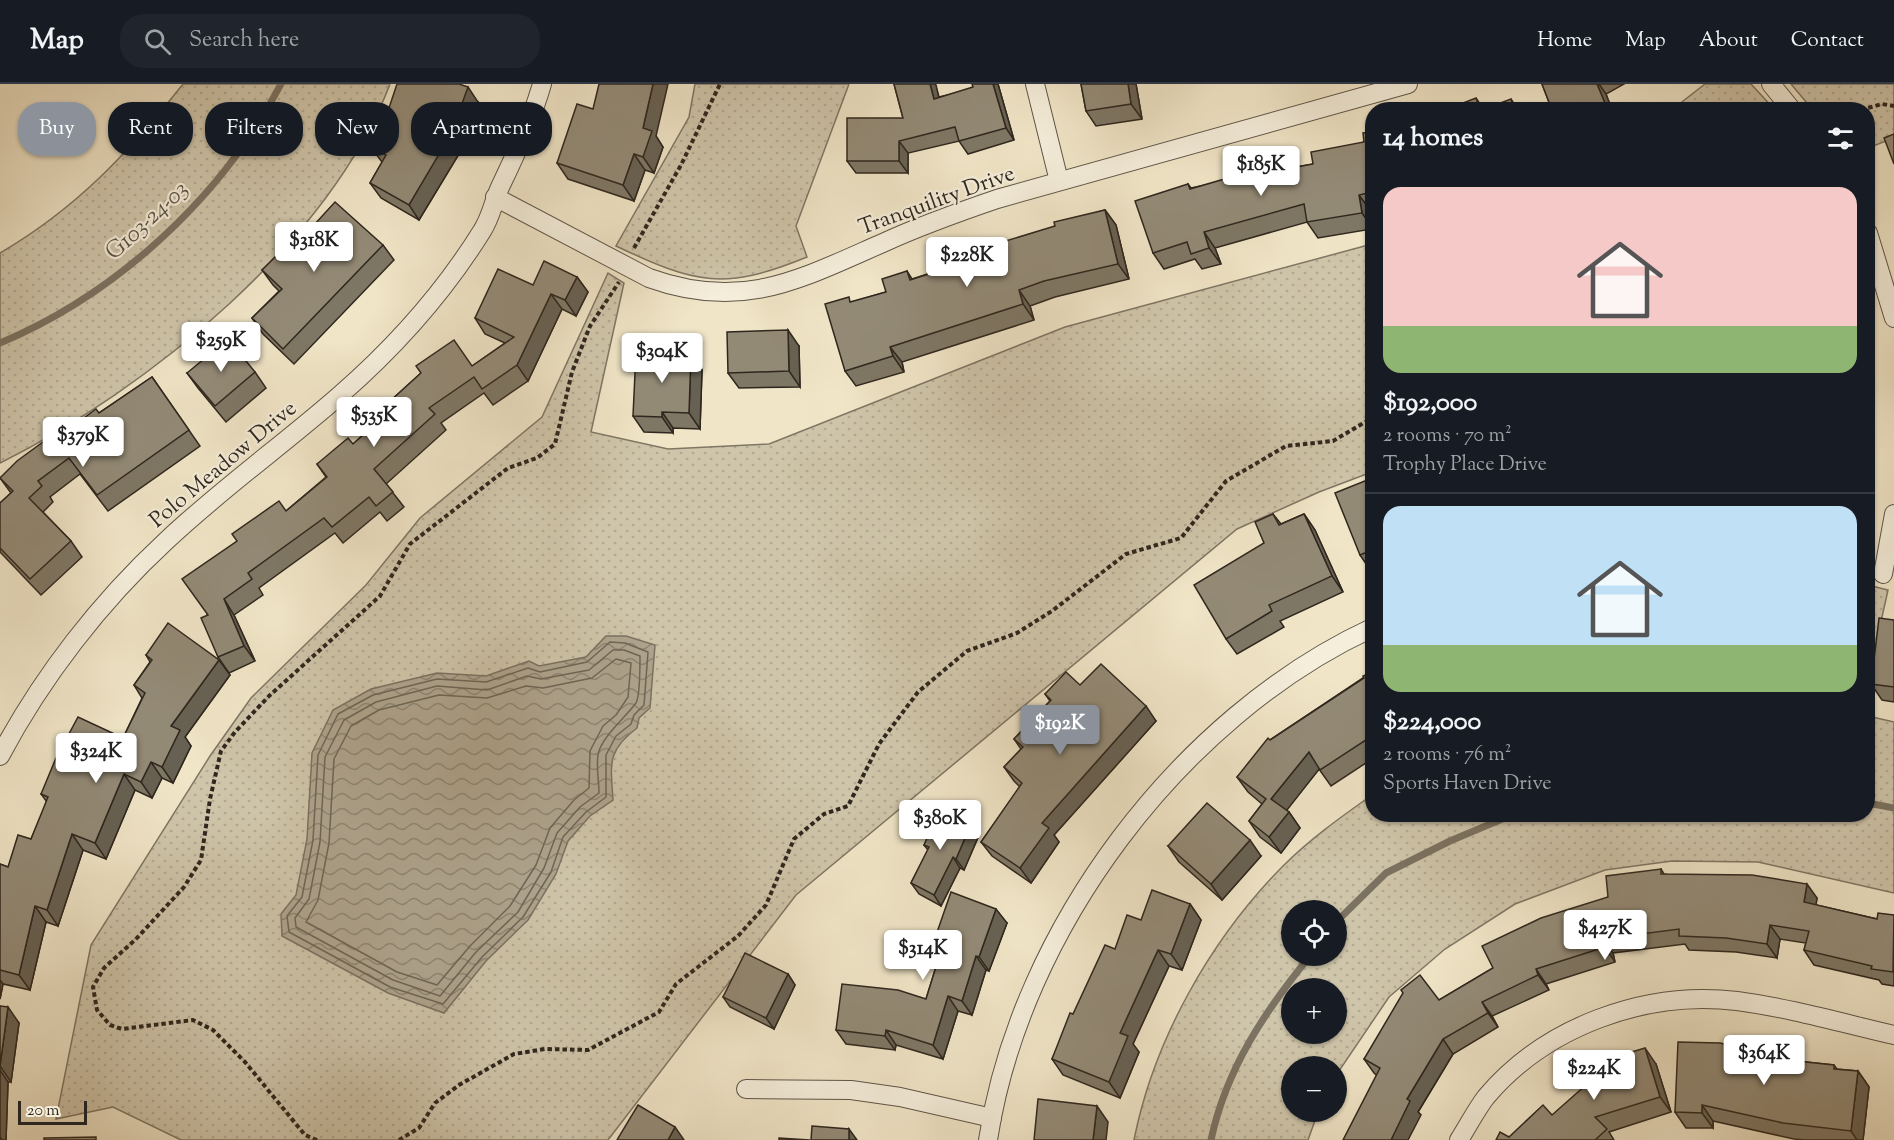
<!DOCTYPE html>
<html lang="en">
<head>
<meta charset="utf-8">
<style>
	body { margin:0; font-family:"Sorts Mill Goudy",serif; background:#20242c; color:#f1f3f6; height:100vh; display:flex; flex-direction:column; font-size:22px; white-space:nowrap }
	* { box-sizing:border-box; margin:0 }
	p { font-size:20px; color:#9ea1a6 }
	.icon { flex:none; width:33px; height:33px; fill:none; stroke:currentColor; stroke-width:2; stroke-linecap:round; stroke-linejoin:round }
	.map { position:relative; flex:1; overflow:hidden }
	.sheet { position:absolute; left:1365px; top:18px; width:510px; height:720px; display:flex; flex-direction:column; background:#171b24; border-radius:24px; box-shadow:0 2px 4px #0004 }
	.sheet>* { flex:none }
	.guide { position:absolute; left:18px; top:18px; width:570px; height:54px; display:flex; gap:12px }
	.buttons { position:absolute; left:1281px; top:816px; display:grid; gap:12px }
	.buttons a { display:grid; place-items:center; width:66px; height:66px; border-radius:50%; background:#171b24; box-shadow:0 2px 4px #0004; font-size:30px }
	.scale { position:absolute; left:18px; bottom:15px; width:69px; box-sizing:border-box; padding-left:6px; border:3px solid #2f271e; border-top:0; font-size:16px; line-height:21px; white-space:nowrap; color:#2f271e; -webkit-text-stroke:4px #f5eedb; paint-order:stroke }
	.price { position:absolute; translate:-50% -51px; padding:0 14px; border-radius:6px; background:#fff; color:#222; font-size:20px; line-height:39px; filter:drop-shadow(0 2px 3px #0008) }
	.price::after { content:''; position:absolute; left:50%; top:36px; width:18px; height:14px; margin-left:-9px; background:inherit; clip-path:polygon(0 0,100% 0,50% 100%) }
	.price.active { background:#8c9099; color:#fff }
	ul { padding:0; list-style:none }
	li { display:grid; align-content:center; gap:12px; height:318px; padding:0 18px }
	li+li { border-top:2px solid #363941 }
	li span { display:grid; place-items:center; height:186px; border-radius:18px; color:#555 }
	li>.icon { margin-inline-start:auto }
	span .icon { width:108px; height:108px; fill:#fffc; stroke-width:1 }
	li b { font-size:26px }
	h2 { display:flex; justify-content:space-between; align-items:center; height:72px; padding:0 18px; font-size:26px }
	.chip { padding:0 21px; border-radius:24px; background:#171b24; box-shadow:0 2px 4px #0004; font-size:21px; line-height:54px }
	.chip.active { background:#8c9099; color:#fff }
	header { display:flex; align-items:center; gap:36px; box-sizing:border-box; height:84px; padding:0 30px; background:#171b24; border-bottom:2px solid #363941 }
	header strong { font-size:28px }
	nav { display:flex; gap:33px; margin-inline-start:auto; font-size:21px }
	.search { width:420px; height:54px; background:#20242c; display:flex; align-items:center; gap:15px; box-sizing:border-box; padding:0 21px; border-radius:24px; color:#9ea1a6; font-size:22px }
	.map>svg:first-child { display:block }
	.grass { fill:url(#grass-dots); stroke:#7f7664; stroke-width:1.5; fill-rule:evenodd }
	.water { fill:url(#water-waves); stroke:#7b7261; stroke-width:1.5 }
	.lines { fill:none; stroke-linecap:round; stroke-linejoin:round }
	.shore { stroke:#6e6656; stroke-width:1.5 }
	.stream { stroke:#7b7261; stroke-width:7 }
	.street-casing { stroke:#5f5648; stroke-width:20 }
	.path { stroke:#2f271e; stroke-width:4; stroke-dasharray:4.5 3; stroke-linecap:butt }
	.street { stroke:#f5eedb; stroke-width:18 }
	.wall { fill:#7e7765; stroke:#2f271e; stroke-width:1.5 }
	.shaded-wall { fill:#676153; stroke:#2f271e; stroke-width:1.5 }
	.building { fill:#938a76; stroke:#2f271e; stroke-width:1.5 }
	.labels { text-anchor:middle; stroke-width:4.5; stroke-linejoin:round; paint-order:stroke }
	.street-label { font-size:22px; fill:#2f271e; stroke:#f5eedb }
	.water-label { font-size:24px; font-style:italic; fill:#5b5345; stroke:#f5eedb }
</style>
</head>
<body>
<header>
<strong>Map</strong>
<div class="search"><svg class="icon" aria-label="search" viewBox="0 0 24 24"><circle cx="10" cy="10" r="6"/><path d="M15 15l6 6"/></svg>Search here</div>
<nav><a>Home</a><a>Map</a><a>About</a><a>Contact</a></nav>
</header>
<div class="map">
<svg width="1894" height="1056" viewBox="0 0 1894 1056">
	<defs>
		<pattern id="grass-dots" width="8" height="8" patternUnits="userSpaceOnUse" patternTransform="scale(1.5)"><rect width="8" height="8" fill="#cfc5aa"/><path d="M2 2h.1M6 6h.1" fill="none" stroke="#b2a992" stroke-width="1.8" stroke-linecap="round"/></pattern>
		<pattern id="water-waves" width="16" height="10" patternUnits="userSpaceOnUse" patternTransform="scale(1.5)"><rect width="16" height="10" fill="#aea48e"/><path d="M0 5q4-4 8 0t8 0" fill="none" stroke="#8e8673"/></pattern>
	</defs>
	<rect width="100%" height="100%" fill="#f0e5c7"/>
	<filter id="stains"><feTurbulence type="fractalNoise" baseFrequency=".00333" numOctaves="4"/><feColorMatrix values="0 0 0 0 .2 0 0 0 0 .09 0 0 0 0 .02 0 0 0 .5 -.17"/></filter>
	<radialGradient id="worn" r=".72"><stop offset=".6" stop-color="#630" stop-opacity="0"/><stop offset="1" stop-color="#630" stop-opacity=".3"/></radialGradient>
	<g class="grass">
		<path d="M183,0H390C330,158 148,305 0,379V169C77,124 128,69 183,0Z"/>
		<path d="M695,0H849L796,142L807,173C724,207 696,200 616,162L689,33Z"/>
		<polygon points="1705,0 1751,0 1774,25 1673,25"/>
		<polygon points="1791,0 1894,0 1894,54 1868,64 1868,26 1812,25"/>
		<polygon points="1372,160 1372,388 1319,408 1237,445 796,811 608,1056 181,1056 113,1023 56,1035 91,861 210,672 251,614 366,501 420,434 542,333 608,189 624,199 591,348 668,365 769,360 1065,243"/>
		<polygon points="1868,501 1888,506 1868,596"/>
		<path d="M1868,632L1894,638V809L1758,778L1672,777L1605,786L1515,820L1445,865L1389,913L1337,990L1336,982H1292V1028H1318L1308,1056H1134C1154,955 1211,855 1283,782C1310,755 1341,733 1372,711V730H1868ZM1292,826H1336V872H1292ZM1336,904V950H1292V904Z"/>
	</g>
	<path class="water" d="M606,552H626L655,561L650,624L639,634L637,644C606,667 611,681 613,716L590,732L568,757L556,790L528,836L486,877L444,929L388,909L282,852L281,830L296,811L307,755L312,669L333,626L371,605L437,589L486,592L529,577L539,582L586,573Z"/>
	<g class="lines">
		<g class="shore">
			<polygon points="610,558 625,559 648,568 644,621 634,631 631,640 616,652 606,671 606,713 586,728 563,753 551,788 523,833 482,873 443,920 390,903 289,848 287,832 302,813 313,756 318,671 338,630 373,611 437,595 486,598 528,584 540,588 587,578"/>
			<path d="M613,566H624L640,572C640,581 640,612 636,619C626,633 601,653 598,671C596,683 599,697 599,709L580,723L557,749L544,784L518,828L476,868L440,912L393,896L296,843L295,834L309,815L320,758L325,673L344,636L376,618L437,602L487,606L527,592L541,595L589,586Z"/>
			<polygon points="616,575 631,579 628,613 616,631 603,642 590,667 589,704 574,716 550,744 536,781 510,822 470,862 437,901 397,888 306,838 318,816 329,759 334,675 351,642 379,626 439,611 487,614 526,602 543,604 592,594"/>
		</g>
		<g class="stream">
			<path d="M0,259C117,210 222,113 281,0"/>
			<polyline points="1868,719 1894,724"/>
			<polyline points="1336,838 1386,789 1450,757 1514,730"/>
			<path d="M1211,1056C1226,985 1265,927 1310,872"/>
		</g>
		<defs>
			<g id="street">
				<polyline points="1035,0 1059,97"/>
				<polyline points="1771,0 1792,26"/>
				<path d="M495,113L649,194C743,228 800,195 885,158C922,141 959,128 997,115L1408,0"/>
				<polyline points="1868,149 1894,234"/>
				<polyline points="1883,490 1894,430"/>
				<path d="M0,672C42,593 100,518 166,457C221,405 283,361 340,311C394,264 444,208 482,147C491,134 494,115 501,101C517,68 532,35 542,0"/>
				<polyline points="746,1005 851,1006 900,1013 992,1034"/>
				<path d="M988,1056C1020,846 1180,633 1372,544"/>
				<path d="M1459,1056C1468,1042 1476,1026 1486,1013C1546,942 1646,906 1737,917C1790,924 1842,939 1894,951"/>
			</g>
		</defs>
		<use href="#street" class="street-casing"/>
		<g class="path">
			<polyline points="1861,26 1882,20 1894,22"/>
			<polyline points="634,164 681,81 720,0"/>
			<polyline points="317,1056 305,1051 245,978 213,946 193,936 122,945 110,941 97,926 93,903 104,884 136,855 184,803 201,776 210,715 221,667 235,648 269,612 380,512 410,460 508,384 537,374 555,360 572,288 590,242 619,198"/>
			<polyline points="399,1056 419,1044 435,1019 459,1001 514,970 545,965 588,966 659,928 676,900 738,852 766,821 794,755 824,730 848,722 879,660 918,608 967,567 1017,549 1052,527 1126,470 1181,454 1226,397 1286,362 1333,357 1372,334"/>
		</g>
		<use href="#street" class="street"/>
	</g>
	<g class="wall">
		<polygon points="894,0 935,0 939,13 998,0 1014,56 968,70 959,57 908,69 908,89 856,89 847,77 903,34"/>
		<polygon points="1081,0 1136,0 1142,35 1096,42 1086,27"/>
		<polygon points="1542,0 1624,0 1606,10 1612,26 1552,26"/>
		<polygon points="478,18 462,65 419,136 381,114 370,99 382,78 370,62"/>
		<polygon points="593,25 656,52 663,63 654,89 645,86 634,117 568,95 557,79"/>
		<polygon points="1372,48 1372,126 1370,126 1372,145 1318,154 1307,138 1215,164 1221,180 1202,185 1195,175 1164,185 1153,169 1188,100 1191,104 1273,87 1313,80 1364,58"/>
		<polygon points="1105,126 1116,141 1129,195 1055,213 1030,222 1034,236 902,278 904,288 856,302 845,287 852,218 886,208 907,187 912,195 978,174 1055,142"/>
		<polygon points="383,161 394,176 294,280 263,250 252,234 279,207 273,201 262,186 292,165"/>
		<polygon points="577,193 588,208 576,232 562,225 528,297 493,321 484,309 441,339 446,346 386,400 404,423 387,437 380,428 343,459 335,449 259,504 263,511 234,531 255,577 229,589 218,573 207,531 286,427 326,393 317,380 353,360 381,334 377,329 421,289 472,282 505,259 485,250 475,234 533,201"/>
		<polygon points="799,262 800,303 739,304 728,289"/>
		<polygon points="702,286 700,345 673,344 673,349 644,348 633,332"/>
		<polygon points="255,288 266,304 226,338 198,304 187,289"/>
		<polygon points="152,293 200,362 108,427 80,390 50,413 53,418 43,428 71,457 82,473 41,511 0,468 0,419 11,409 0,394 99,329"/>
		<polygon points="1372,394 1372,487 1371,487 1360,471"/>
		<polygon points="1273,430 1281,440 1304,430 1315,446 1343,508 1280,537 1284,543 1237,570 1226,555 1264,459"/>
		<polygon points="1894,536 1894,618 1882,616 1871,600"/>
		<polygon points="146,571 219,576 230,591 185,653 191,662 173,699 162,694 152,714 135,706 106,775 83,766 58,842 46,838 30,906 3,900 0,915 0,780 8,783 31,755 47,718 41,710 123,654 142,614 134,601 150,578"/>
		<polygon points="1372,588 1372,675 1331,702 1319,685 1286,726 1289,728 1300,744 1281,769 1260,753 1249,737 1262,720 1248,708 1237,693 1270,656"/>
		<polygon points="1080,601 1156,637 1054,751 1059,758 1031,799 992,772 981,758 1020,703 1014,697 1004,683 1021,665 1014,655 1050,617 1045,610"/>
		<polygon points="971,740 979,751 964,786 960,784 941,822 919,810 911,799 928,766 924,761"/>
		<polygon points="1168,762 1261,772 1222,816 1179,778"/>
		<polygon points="1661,785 1664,790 1817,814 1816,821 1877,835 1894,831 1894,902 1882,900 1879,896 1814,881 1804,866 1806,859 1780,855 1777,874 1736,868 1689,866 1685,860 1613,869 1615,878 1546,900 1549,906 1492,932 1498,943 1453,970 1418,1028 1421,1031 1374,989 1364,975 1439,916 1493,884 1608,813"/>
		<polygon points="1190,820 1201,836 1182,886 1169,882 1133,960 1139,968 1120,1014 1063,991 1052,975 1073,930 1141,836"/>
		<polygon points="1007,839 989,887 986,886 972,931 958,927 943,975 896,961 895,966 846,960 836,946 926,915 941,867 934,857"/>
		<polygon points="788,890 795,901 774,945 730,923 723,913"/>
		<polygon points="0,922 19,939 11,998 8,998 6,1056 0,1056"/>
		<polygon points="1787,976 1834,981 1837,985 1858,987 1869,1003 1863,1056 1805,1056 1794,1055 1713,1037 1713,1044 1686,1044 1675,1028"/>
		<polygon points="1656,980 1671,1028 1609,1048 1614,1056 1496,1056 1509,1053"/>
	</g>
	<g class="shaded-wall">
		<polygon points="653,0 668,0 656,52 663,63 654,89 643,73 643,44"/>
		<polygon points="930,0 935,0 936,1 942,27 934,15"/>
		<polygon points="993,0 998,0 1014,56 1006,44"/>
		<polygon points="1128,0 1136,0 1142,35 1131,20"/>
		<polygon points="1597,0 1599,0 1606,10 1612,26 1608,26 1607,24"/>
		<polygon points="468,3 478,18 462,65 419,136 409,121"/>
		<polygon points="1476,14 1484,26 1480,26"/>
		<polygon points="1511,15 1518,26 1514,26"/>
		<polygon points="899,57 908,69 908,89 899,77"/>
		<polygon points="634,70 645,86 634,117 623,101"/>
		<polygon points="1359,111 1370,126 1372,143 1362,129"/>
		<polygon points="1105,126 1116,141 1129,195 1118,180"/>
		<polygon points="1204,148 1215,164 1221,180 1209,164"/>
		<polygon points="577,193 588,208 576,232 565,216"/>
		<polygon points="1019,206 1030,222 1034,236 1023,220"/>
		<polygon points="551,210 562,225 528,297 517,281"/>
		<polygon points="788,246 799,262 800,303 789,287"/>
		<polygon points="890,263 902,278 904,288 893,272"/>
		<polygon points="691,271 702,286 700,345 689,329"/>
		<polygon points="662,328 673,344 673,349 662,333"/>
		<polygon points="1304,430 1315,446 1343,508 1332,492"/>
		<polygon points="224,515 234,531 255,577 244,562"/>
		<polygon points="219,576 230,591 185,653 191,662 173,699 162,683 171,642"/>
		<polygon points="1146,622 1156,637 1054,751 1059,758 1031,799 1020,784 1042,739"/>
		<polygon points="1309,668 1320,684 1283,731 1271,715"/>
		<polygon points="151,678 162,694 152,714 141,698"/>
		<polygon points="124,690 135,706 106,775 95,759"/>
		<polygon points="1289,728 1300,744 1281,769 1269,753"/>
		<polygon points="971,740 979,751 964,786 956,775"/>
		<polygon points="72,750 83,766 58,842 47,826"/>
		<polygon points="1250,756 1261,772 1222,816 1211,800"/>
		<polygon points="953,773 960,784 941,822 934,811"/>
		<polygon points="1807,800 1817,814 1814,833 1804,818"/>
		<polygon points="1190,820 1201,836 1182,886 1171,870"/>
		<polygon points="35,822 46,838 30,906 19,891"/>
		<polygon points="996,825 1007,839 989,887 979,873"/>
		<polygon points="1770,841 1780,855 1777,874 1767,860"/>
		<polygon points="1602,855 1613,869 1615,878 1605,863"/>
		<polygon points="1158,866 1169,882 1133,960 1139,968 1120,1014 1109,998 1120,949"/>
		<polygon points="976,872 986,886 972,931 962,917"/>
		<polygon points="1536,885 1546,900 1549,906 1538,891"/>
		<polygon points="788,890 795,901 774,945 766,934"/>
		<polygon points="0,896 3,900 0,915"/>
		<polygon points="948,912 958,927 943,975 933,961"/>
		<polygon points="1482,918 1492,932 1498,943 1488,929"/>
		<polygon points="8,923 19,939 11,998 0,982"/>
		<polygon points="886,946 896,961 895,966 885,952"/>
		<polygon points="1443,955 1453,970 1418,1028 1421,1031 1408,1056 1391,1056 1407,1015"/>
		<polygon points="1645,964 1656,980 1671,1028 1660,1013"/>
		<polygon points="0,986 8,998 6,1056 2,1056 0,1053"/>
		<polygon points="1858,987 1869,1003 1863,1056 1857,1056 1851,1047"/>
		<polygon points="1702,1021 1713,1037 1713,1044 1702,1029"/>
		<polygon points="1097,1022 1108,1038 1106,1056 1093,1056"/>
		<polygon points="675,1043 684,1056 668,1056"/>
		<polygon points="849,1045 857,1056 849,1056"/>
	</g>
	<g class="building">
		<polygon points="397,0 459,0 468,3 451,50 409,121 370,99 386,71 370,62 384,39"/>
		<polygon points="599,0 653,0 643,44 652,47 643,73 634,70 623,101 557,79 577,20 593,25"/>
		<polygon points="894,0 930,0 934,15 973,3 972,0 993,0 1006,44 959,57 955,43 899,57 899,77 847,77 847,34 903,34"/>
		<polygon points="1081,0 1128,0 1131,20 1086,27"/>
		<polygon points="1542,0 1597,0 1607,24 1602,26 1552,26"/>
		<polygon points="1476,14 1480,26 1445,26"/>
		<polygon points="1511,15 1514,26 1482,26"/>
		<polygon points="1372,48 1372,108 1359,111 1362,129 1307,138 1304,120 1204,148 1209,164 1191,170 1187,158 1153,169 1135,117 1188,100 1190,105 1269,82 1271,88 1313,80 1311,68 1364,58 1363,49"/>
		<polygon points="1894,50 1894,80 1884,54"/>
		<polygon points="335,118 383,161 283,265 252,234 282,205 262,186 287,161 292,165"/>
		<polygon points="1105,126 1118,180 1044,197 1019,206 1023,220 890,263 893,272 845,287 825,220 849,213 850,218 886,208 882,195 907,187 910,196 978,174 976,166 1055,142 1054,138"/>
		<polygon points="544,177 577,193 565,216 551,210 517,281 482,305 474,293 429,324 435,330 374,385 393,408 376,422 369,413 332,443 324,434 248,489 252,495 224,515 244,562 218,573 201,534 208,531 182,495 237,457 232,450 279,417 286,427 327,393 317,380 348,354 353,360 382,334 377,329 421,289 416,282 454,256 472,282 514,253 475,234 498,185 533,201"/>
		<polygon points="788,246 789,287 728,289 727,248"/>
		<polygon points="228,255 255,288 215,322 187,289"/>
		<polygon points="636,268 691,271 689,329 662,328 662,333 633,332"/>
		<polygon points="152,293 189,346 97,411 69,374 38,397 42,402 29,414 71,457 30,495 0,464 0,419 13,407 0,394 17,377 58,347 61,351 96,325 99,329"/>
		<polygon points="1372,394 1372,466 1360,471 1335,409"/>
		<polygon points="1273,430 1279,441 1304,430 1332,492 1269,521 1272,527 1226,555 1194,501 1264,459 1255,438"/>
		<polygon points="1879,534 1894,536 1894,603 1871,600"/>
		<polygon points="168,539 219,576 171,642 180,646 162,683 151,678 141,698 124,690 95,759 72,750 47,826 35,822 19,891 0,886 0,780 8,783 18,751 31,755 48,713 41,710 56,674 78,633 123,654 145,609 134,601 152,576 146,571"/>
		<polygon points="1101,580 1146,622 1042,739 1049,744 1020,784 981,758 1022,699 1004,683 1023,663 1014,655 1051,616 1045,610 1066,588 1080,601"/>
		<polygon points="1372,588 1372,648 1367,650 1369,654 1320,686 1309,668 1271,715 1289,728 1269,753 1249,737 1266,715 1237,693 1268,654 1270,656 1364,594 1363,592"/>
		<polygon points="1207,719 1250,756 1211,800 1168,762"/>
		<polygon points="939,726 971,740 956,775 953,773 934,811 911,799 929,763 924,761"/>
		<polygon points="1661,785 1661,790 1752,791 1807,800 1804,818 1877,835 1878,829 1894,831 1893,888 1871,885 1872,882 1804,866 1809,847 1770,841 1767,860 1726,854 1679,852 1679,845 1602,855 1605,863 1536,885 1538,891 1482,918 1488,929 1443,955 1407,1015 1410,1017 1391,1056 1343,1056 1380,984 1364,975 1403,909 1401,906 1420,891 1439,916 1493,884 1482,862 1541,834 1608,813 1606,792"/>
		<polygon points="1152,806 1190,820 1171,870 1158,866 1120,949 1128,952 1109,998 1052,975 1070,929 1073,930 1105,861 1115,865 1127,831 1141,836"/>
		<polygon points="951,808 996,825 979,873 976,872 962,917 948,912 933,961 886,946 885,952 836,946 842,900 898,906 926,915 943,860 934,857"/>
		<polygon points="745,869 788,890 766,934 723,913"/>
		<polygon points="0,922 8,923 0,982"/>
		<polygon points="1678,958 1720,959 1787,976 1834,981 1834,985 1858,987 1851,1047 1783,1039 1702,1021 1702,1029 1675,1028"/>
		<polygon points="1645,964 1660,1013 1595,1033 1607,1045 1595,1056 1496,1056 1500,1048 1509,1053 1543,1021 1552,1031 1596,992 1592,980"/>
		<polygon points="1038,1015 1097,1022 1093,1056 1034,1056"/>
		<polygon points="638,1021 675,1043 668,1056 617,1056"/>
		<polygon points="812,1042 849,1045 849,1056 811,1056"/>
		<polygon points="96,1053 96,1056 44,1056 44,1054"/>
		<polygon points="779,1054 810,1056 779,1056"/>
	</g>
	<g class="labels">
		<g class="street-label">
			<text transform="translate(936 115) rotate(-20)" y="8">Tranquility Drive</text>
			<text transform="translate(222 379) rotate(-40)" y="8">Polo Meadow Drive</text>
		</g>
		<g class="water-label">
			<text transform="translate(146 136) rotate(-43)" y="8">G103-24-03</text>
		</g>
	</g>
	<rect width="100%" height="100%" filter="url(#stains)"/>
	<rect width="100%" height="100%" fill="url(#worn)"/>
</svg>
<div class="buttons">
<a><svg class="icon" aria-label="locate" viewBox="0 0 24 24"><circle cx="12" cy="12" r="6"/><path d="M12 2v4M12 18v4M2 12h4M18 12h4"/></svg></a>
<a>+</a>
<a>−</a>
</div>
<div class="scale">20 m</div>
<b class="price" style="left:1261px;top:113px">$185K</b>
<b class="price" style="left:314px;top:189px">$318K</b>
<b class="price" style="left:967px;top:204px">$228K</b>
<b class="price" style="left:221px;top:289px">$259K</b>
<b class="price" style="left:662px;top:300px">$304K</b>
<b class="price" style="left:374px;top:364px">$535K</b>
<b class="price" style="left:83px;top:384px">$379K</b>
<b class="price active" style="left:1060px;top:672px">$192K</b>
<b class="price" style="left:96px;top:700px">$324K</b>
<b class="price" style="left:940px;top:767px">$380K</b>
<b class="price" style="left:1605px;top:877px">$427K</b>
<b class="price" style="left:923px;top:897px">$314K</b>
<b class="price" style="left:1764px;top:1002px">$364K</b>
<b class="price" style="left:1594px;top:1017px">$224K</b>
<div class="guide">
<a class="chip active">Buy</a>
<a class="chip">Rent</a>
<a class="chip">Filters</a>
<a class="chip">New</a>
<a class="chip">Apartment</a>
</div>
<section class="sheet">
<h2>14 homes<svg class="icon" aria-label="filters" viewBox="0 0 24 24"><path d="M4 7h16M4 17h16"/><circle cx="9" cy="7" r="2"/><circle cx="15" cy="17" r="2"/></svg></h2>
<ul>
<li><span style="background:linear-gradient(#f6c9c9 75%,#8fb573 0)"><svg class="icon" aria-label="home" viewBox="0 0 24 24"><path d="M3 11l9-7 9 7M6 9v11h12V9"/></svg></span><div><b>$192,000</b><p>2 rooms · 70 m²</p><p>Trophy Place Drive</p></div></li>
<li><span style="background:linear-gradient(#bfe0f5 75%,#8fb573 0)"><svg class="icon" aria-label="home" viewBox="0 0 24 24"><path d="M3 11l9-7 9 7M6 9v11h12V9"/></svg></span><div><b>$224,000</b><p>2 rooms · 76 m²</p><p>Sports Haven Drive</p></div></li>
</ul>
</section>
</div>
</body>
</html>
